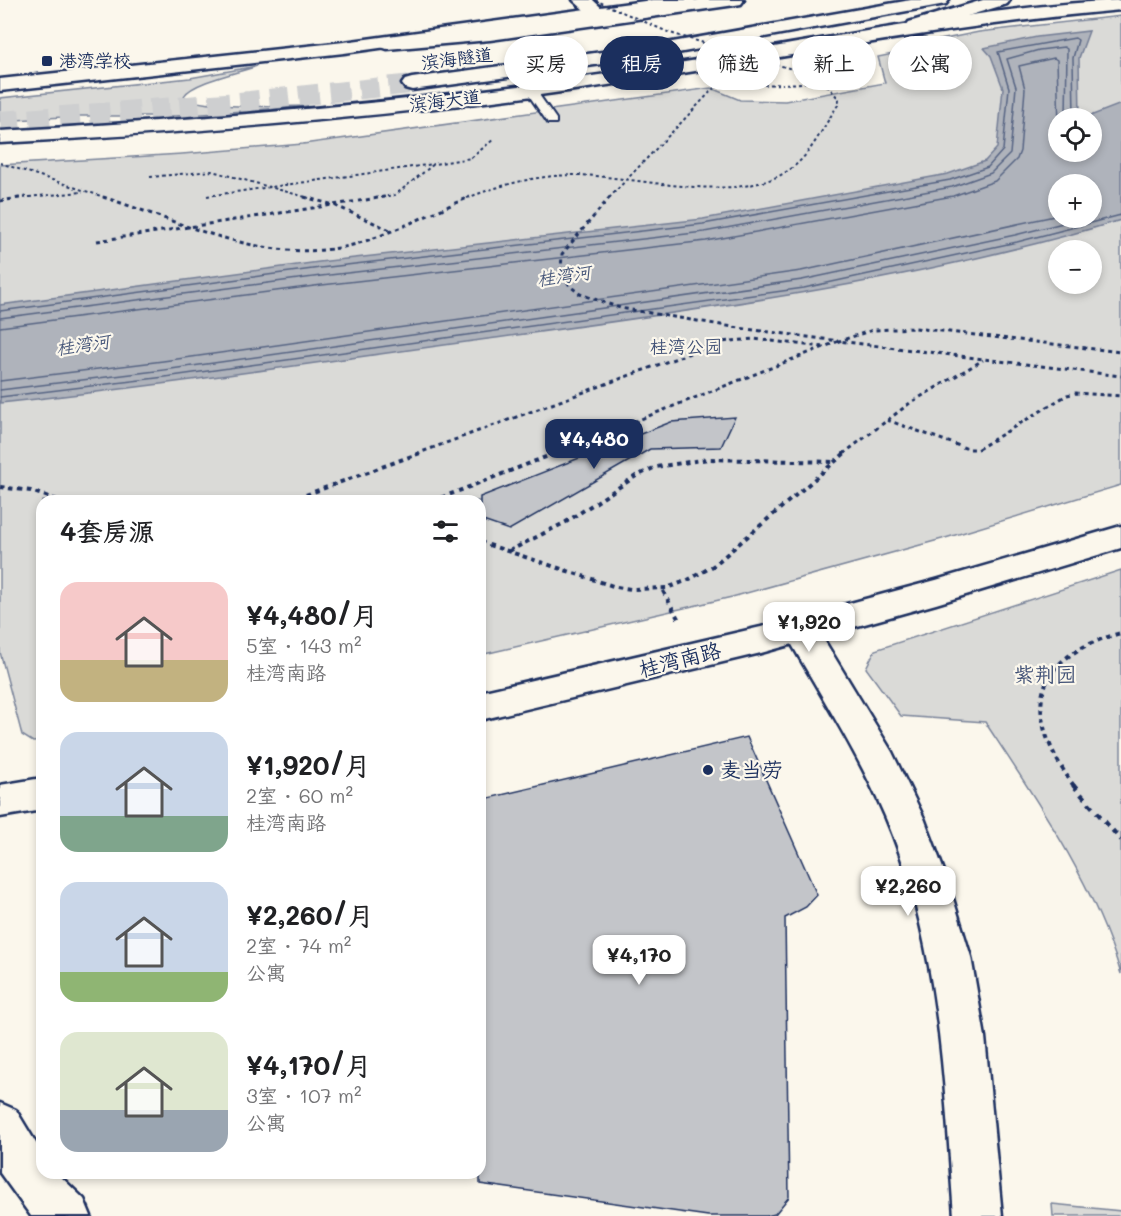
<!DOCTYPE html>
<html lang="zh">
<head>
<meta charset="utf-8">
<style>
	body { margin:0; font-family:Mali,"LXGW WenKai TC",sans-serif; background:#f2f2f2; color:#202124; height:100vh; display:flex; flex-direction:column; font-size:22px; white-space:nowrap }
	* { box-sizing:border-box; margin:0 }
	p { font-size:20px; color:#757577 }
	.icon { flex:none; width:33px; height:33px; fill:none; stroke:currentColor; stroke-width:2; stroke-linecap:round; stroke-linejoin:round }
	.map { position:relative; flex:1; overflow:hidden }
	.details { position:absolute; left:36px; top:495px; width:450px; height:684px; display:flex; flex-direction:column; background:#fff; border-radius:18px; box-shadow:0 3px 9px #0003 }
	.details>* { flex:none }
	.hud { position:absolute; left:504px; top:36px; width:526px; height:54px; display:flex; gap:12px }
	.tools { position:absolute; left:1048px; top:108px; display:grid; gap:12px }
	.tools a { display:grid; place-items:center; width:54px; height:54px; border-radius:50%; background:#fff; box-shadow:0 3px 9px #0003; font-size:30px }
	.price { position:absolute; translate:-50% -51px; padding:0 14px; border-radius:12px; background:#fff; color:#222; font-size:20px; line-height:39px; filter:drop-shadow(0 2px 3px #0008) }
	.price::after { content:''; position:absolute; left:50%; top:36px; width:18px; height:14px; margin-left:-9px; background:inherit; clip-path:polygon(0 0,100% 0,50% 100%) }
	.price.on { background:#1b2f5e; color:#fff }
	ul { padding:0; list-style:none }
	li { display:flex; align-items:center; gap:18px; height:150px; padding:0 24px }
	li span { display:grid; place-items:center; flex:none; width:168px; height:120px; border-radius:18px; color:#555 }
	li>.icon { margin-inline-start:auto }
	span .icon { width:72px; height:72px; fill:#fffc; stroke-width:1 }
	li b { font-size:26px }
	h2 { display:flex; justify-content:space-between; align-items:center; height:72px; padding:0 24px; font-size:26px }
	.chip { padding:0 21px; border-radius:27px; background:#fff; box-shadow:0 3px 9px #0003; font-size:21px; line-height:54px }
	.chip.on { background:#1b2f5e; color:#fff }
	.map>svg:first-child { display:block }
	.green { fill:#dadad7; stroke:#7a849a; stroke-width:1.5; fill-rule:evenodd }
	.water { fill:#afb3bb; stroke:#747e96; stroke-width:1.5; fill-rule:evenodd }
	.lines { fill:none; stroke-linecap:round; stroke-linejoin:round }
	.shore { stroke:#566483; stroke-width:1.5 }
	.building { fill:#c3c5c9; stroke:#1b2f5e; stroke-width:1.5 }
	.trunk-tunnel { stroke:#cecfd0; stroke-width:20; stroke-dasharray:20 10; stroke-linecap:butt }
	.service-casing { stroke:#1b2f5e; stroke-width:4 }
	.minor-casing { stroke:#1b2f5e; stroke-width:5 }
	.tertiary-casing { stroke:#1b2f5e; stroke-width:5 }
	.primary-casing { stroke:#1b2f5e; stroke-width:5 }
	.trunk-casing { stroke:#1b2f5e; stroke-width:5 }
	.path-far3 { stroke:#1b2f5e; stroke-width:2; stroke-dasharray:3 3; stroke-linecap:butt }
	.path-far2 { stroke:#1b2f5e; stroke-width:3; stroke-dasharray:4 4; stroke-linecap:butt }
	.path-far1 { stroke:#1b2f5e; stroke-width:4; stroke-dasharray:4.5 4.5; stroke-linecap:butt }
	.path { stroke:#1b2f5e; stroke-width:4.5; stroke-dasharray:6 6; stroke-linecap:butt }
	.service { fill:#fbf7ec; fill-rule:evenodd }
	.minor { fill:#fbf7ec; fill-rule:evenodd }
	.tertiary { fill:#fbf7ec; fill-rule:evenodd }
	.primary { fill:#fbf7ec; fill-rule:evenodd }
	.trunk { fill:#fbf7ec; fill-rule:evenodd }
	.path-bridge-far1 { stroke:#1b2f5e; stroke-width:2; stroke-dasharray:3 3; stroke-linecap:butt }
	.path-bridge { stroke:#1b2f5e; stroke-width:3; stroke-dasharray:4 4; stroke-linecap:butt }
	.poi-dot { fill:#1b2f5e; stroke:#fbf7ec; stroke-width:2 }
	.labels { text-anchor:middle; stroke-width:4.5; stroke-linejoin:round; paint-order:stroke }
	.far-street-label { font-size:18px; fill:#1b2f5e; stroke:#fbf7ec }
	.far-poi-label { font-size:18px; fill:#1b2f5e; stroke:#fbf7ec; text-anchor:start }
	.far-water-label { font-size:18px; font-style:italic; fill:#47577a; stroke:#fbf7ec }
	.far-park-label { font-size:18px; fill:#415176; stroke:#fbf7ec }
	.street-label { font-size:21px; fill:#1b2f5e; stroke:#fbf7ec }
	.park-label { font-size:21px; fill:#415176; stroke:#fbf7ec }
	.poi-label { font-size:21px; fill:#1b2f5e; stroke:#fbf7ec; text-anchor:start }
</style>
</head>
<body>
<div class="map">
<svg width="1121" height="1216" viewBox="0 0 1121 1216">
	<rect width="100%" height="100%" fill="#fbf7ec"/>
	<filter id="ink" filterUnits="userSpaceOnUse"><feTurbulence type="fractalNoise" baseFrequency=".0167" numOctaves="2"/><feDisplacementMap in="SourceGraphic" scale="12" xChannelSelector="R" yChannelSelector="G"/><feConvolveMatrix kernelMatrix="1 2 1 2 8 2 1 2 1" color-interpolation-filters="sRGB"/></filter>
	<g filter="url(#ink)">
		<g class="green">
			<path d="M1121,16V485L942,539L732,597L480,655V501H42V741L33,742L22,735L0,652V165L182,154L303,144L711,88L740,100L785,101L885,83L878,57L913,50L910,46L979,32ZM1059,118H1092V152H1059ZM1059,184H1092V218H1059ZM1059,250H1092V284H1059Z"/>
			<path d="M257,66C241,72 192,82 184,96C198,110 285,106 308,106L176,116H79L0,121V98L190,78Z"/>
			<path d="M1121,570V974C1094,883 1037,801 985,722L901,716L866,668L875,650Z"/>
			<polygon points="1052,1204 1121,1211 1121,1216 1053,1216"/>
		</g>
		<path class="water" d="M1089,31L1079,58L1080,118H1059V152H1092V118H1085L1121,104V220C922,280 715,308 510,336C340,359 170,385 0,403V305L319,262L703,219L948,174L985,161L997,148L1003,88L991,56L984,48L1037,37ZM1059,184H1092V218H1059Z"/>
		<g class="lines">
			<g class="shore">
				<polyline points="0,311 320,268 703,224 950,180 988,167 1003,150 1009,88 998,52 1075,38 1078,40 1073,58 1074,118"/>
				<polyline points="0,318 321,276 704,232 952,187 991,173 1010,154 1016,87 1007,59 1039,50 1064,47 1067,49 1066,118"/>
				<polyline points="0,327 322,285 706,241 953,196 995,181 1017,159 1020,151 1025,89 1019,66 1054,58 1057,60 1059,126"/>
				<polyline points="0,381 163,361 801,271 1059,215"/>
				<polyline points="0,390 164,370 802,280 1015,235 1083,218"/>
				<polyline points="0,397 165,377 804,288 1017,242 1121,215"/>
			</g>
		</g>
		<g class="building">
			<polygon points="735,417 721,447 650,449 509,530 480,520 480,497 671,422"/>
			<polygon points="747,737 817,895 806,907 785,918 789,1197 775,1214 767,1216 708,1216 480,1184 480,800"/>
		</g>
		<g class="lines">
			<polyline class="trunk-tunnel" points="0,121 250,101 412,84"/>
			<defs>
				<polygon id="service" points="531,88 535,89 556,119 556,123 548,123 526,91"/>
				<g id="minor">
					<polygon points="573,0 593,0 608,14 605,18 593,18"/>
					<path d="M800,617L812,620L892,752L924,818L947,879L971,957L985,1037L1002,1216H954C944,1079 940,944 885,816C857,751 818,691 783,629L788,620Z"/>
				</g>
				<g id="tertiary">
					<polygon points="1121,526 1121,548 936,604 761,653 480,720 480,692 761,627 936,580"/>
					<polygon points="42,778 42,810 0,817 0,785"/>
				</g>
				<g id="primary">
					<polygon points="652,0 695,0 692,4 686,5 344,53 0,91 0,79 344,42"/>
					<path d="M1121,0V10C930,27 743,66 554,93C370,119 185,133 0,143V131C210,119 419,102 627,71C791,47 955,9 1121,0Z"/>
					<polygon points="0,1103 16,1110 42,1153 42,1173 57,1173 84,1199 91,1216 31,1216 0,1173"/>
				</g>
				<g id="trunk">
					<polygon points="699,0 744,0 741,4 735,5 490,40 387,49 381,47 378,43 381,39 387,37 490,30"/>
					<polygon points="911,0 949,0 946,4 940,5 661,56 412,90 405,88 402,84 405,80 412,78 661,44"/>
					<polygon points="983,0 1010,0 1007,4 921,30 909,30 906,26 909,22"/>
				</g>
			</defs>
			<use href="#service" class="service-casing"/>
			<use href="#minor" class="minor-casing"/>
			<use href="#tertiary" class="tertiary-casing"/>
			<use href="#primary" class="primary-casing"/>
			<use href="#trunk" class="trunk-casing"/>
			<g class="path-far3">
				<polyline points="716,87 783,84"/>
				<polyline points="0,163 107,198"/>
				<polyline points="150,177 212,171 309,198"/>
				<polyline points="207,196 434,164"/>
				<polyline points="17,198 83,192"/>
				<path d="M467,198C503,184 538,175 577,175C638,176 740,207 792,168C812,153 824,125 838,105L839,99L824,82L805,70"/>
				<polyline points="609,198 718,84"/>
			</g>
			<g class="path-far2">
				<path d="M103,197C182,222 271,268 356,244C396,232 432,212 470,197"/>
				<polyline points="304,197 334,205 390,230"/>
				<polyline points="610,197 562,254 561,271 570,286 580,294 620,308 739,328 839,341 873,330 915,328 1121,352"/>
				<polyline points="0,201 26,197"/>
				<polyline points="887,420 968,449 978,449 1067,395 1076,393 1121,396"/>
				<polyline points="416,454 720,342 754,339 823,347"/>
				<polyline points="552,454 839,341 1121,376"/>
				<polyline points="843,454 910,403 983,360"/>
			</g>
			<g class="path-far1">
				<polyline points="0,487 31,491 60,501"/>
				<polyline points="289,501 420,453"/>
				<polyline points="433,501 556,453"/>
				<polyline points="480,542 616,587 631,589 667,588 688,580 713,566 845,453"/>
				<polyline points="509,551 566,522 636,476 656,467 708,459 835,462"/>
				<polyline points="663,591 680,622"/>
				<path d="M1074,786C1022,714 1028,658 1121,633"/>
			</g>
			<polyline class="path" points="1073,785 1121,840"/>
			<use href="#service" class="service"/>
			<use href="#minor" class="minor"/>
			<use href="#tertiary" class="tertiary"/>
			<use href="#primary" class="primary"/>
			<use href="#trunk" class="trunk"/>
			<g class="path-bridge-far1">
				<polyline points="595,0 670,33 809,74 813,79 803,83 783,84"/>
				<polyline points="375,198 395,195 434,164 471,158 494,139"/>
			</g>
			<polyline class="path-bridge" points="97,241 385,197"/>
		</g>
	</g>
	<g class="poi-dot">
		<rect x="41" y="55" width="12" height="12" rx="3"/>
		<circle cx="708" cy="770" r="6"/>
	</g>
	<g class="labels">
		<g class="far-street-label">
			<text transform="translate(457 59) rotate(-7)" y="6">滨海隧道</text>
			<text transform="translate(445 101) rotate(-7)" y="6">滨海大道</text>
		</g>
		<g class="far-poi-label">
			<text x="59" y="67">港湾学校</text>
		</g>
		<g class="far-water-label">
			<text transform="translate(564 276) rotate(-8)" y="6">桂湾河</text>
			<text transform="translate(83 345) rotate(-8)" y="6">桂湾河</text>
		</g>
		<g class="far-park-label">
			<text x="686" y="353">桂湾公园</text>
		</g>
		<g class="street-label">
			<text transform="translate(680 660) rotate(-14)" y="7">桂湾南路</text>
		</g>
		<g class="park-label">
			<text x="1045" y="682">紫荆园</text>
		</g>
		<g class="poi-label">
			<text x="720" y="777">麦当劳</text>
		</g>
	</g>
</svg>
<div class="tools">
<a><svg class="icon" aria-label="locate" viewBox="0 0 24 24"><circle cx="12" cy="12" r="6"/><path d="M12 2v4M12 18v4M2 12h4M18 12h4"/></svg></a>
<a>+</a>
<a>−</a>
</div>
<b class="price on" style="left:594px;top:470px">¥4,480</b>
<b class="price" style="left:809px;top:653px">¥1,920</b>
<b class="price" style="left:908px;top:917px">¥2,260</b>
<b class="price" style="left:639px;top:986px">¥4,170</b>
<div class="hud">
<a class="chip">买房</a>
<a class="chip on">租房</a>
<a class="chip">筛选</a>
<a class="chip">新上</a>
<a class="chip">公寓</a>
</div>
<section class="details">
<h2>4套房源<svg class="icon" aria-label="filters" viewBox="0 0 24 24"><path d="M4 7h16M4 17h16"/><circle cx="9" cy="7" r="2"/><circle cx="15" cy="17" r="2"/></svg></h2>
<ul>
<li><span style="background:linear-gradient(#f6c9c9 65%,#c2b280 0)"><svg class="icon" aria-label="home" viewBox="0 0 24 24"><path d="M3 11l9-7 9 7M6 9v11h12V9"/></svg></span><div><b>¥4,480/月</b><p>5室 · 143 m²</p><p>桂湾南路</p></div></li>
<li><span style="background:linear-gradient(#c9d6e8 70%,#7fa58c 0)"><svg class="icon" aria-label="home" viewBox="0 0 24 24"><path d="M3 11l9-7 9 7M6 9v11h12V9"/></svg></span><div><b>¥1,920/月</b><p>2室 · 60 m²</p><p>桂湾南路</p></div></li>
<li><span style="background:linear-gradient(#c9d6e8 75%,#8fb573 0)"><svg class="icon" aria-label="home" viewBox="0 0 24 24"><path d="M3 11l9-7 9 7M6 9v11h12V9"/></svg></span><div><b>¥2,260/月</b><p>2室 · 74 m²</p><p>公寓</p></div></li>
<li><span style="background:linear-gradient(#dfe7d0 65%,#9aa5b1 0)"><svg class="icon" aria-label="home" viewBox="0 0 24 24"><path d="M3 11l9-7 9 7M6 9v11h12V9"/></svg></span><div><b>¥4,170/月</b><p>3室 · 107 m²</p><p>公寓</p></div></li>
</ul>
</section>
</div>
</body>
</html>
